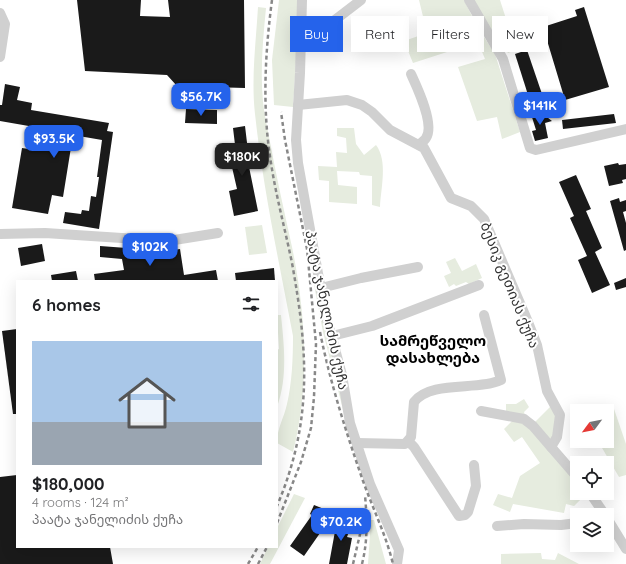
<!DOCTYPE html>
<html lang="en">
<head>
<meta charset="utf-8">
<style>
	body { margin:0; font-family:Quicksand,"Noto Sans Georgian",sans-serif; background:#f6f6f6; color:#202124; height:100vh; display:flex; flex-direction:column; font-size:15px; white-space:nowrap }
	* { box-sizing:border-box; margin:0 }
	p { font-size:13px; color:#757577 }
	.icon { flex:none; width:22px; height:22px; fill:none; stroke:currentColor; stroke-width:2; stroke-linecap:round; stroke-linejoin:round }
	.map { position:relative; flex:1; overflow:hidden }
	.details { position:absolute; left:16px; top:280px; width:262px; height:268px; display:flex; flex-direction:column; background:#fff; border-radius:0px; box-shadow:0 4px 16px #0002 }
	.details>* { flex:none }
	.top-card { position:absolute; left:290px; top:16px; width:276px; height:36px; display:flex; gap:8px }
	.needle { width:26px; rotate:238deg }
	.fabs { position:absolute; left:570px; top:404px; display:grid; gap:8px }
	.fabs a { display:grid; place-items:center; width:44px; height:44px; border-radius:0px; background:#fff; box-shadow:0 4px 16px #0002; font-size:20px }
	.price { position:absolute; translate:-50% -34px; padding:0 9px; border-radius:8px; background:#2563eb; color:#fff; font-size:13px; line-height:26px; filter:drop-shadow(0 1px 2px #0008) }
	.price::after { content:''; position:absolute; left:50%; top:24px; width:12px; height:9px; margin-left:-6px; background:inherit; clip-path:polygon(0 0,100% 0,50% 100%) }
	.price.on { background:#222; color:#fff }
	ul { padding:0; list-style:none }
	li { display:grid; align-content:center; gap:8px; height:212px; padding:0 16px }
	li span { display:grid; place-items:center; height:124px; border-radius:0px; color:#555 }
	li>.icon { margin-inline-start:auto }
	span .icon { width:72px; height:72px; fill:#fffc; stroke-width:1 }
	li b { font-size:17px }
	h2 { display:flex; justify-content:space-between; align-items:center; height:48px; padding:0 16px; font-size:17px }
	.pill { padding:0 14px; border-radius:0px; background:#fff; box-shadow:0 4px 16px #0002; font-size:14px; line-height:36px }
	.pill.on { background:#2563eb; color:#fff }
	.map>svg:first-child { display:block }
	.green { fill:#e6ecdf }
	.building { fill:#1a1a1a }
	.lines { fill:none; stroke-linecap:round; stroke-linejoin:round }
	.minor { stroke:#d0d0d0; stroke-width:10 }
	.rail { stroke:#888; stroke-width:2.5; stroke-dasharray:4 3; stroke-linecap:butt }
	.labels { text-anchor:middle; stroke-width:4; stroke-linejoin:round; paint-order:stroke }
	.street-label { font-size:14px; fill:#333; stroke:#fff }
	.neighbourhood-label { font-size:15px; font-weight:bold; fill:#000; stroke:#fff }
</style>
</head>
<body>
<div class="map">
<svg width="626" height="564" viewBox="0 0 626 564">
	<rect width="100%" height="100%" fill="#fff"/>
	<g class="green">
		<polygon points="279,0 300,0 293,107 274,105 272,60"/>
		<polygon points="419,0 464,0 477,26 495,54 520,132 502,139 497,117 477,121 458,67 485,59 478,42 413,63 404,41 427,33"/>
		<polygon points="473,0 500,0 516,50 508,53 479,12"/>
		<path d="M258,7L266,8C263,39 260,70 263,102C264,113 267,126 269,137C276,174 284,211 292,247C306,314 310,386 293,452L277,443C277,428 284,418 287,404C292,383 293,358 293,336C279,262 263,188 255,114C251,78 256,42 258,7Z"/>
		<path d="M337,128H354L356,144L364,155L376,145C388,161 381,187 380,207L372,205V176L360,175L359,172L337,171L338,185L357,187V204L329,202V181L319,180L318,166L337,167L336,152L347,153L346,138L337,136Z"/>
		<polygon points="262,225 267,253 249,255 245,227"/>
		<polygon points="455,258 462,271 476,264 482,278 469,284 466,282 456,286 454,284 449,287 444,276 451,273 446,262"/>
		<polygon points="313,279 315,281 334,355 347,425 323,332"/>
		<path d="M277,315H281C284,346 288,376 277,407V350L279,349Z"/>
		<polygon points="524,399 529,407 524,412 526,418 506,414 506,404 516,404"/>
		<polygon points="552,405 557,413 553,438 550,439 533,424"/>
		<polygon points="614,409 626,444 626,475 619,477 598,441 607,441 607,411"/>
		<polygon points="514,419 524,422 577,481 577,493 586,494 574,506 566,504 564,513 513,504 510,512 493,505 498,494 512,498 520,476 540,463 522,437 514,442 504,429"/>
		<polygon points="294,494 305,498 270,564 260,564 268,547 277,547 277,528"/>
		<polygon points="371,520 374,520 386,564 368,564"/>
		<polygon points="541,553 542,559 555,560 558,553 579,564 501,564 501,554"/>
	</g>
	<g class="building">
		<polygon points="77,0 141,0 140,16 170,17 168,0 244,0 245,88 177,86 167,75 85,71"/>
		<polygon points="584,7 609,87 565,100 543,27 577,16 575,10"/>
		<polygon points="527,50 542,94 529,98 515,54"/>
		<polygon points="5,84 20,87 17,100 32,103 31,110 109,123 107,131 113,132 99,229 63,223 65,212 81,214 82,210 89,211 91,196 96,197 99,177 97,177 102,140 73,135 63,197 52,195 48,214 12,208 22,148 42,151 46,129 0,121 0,105 2,105"/>
		<polygon points="186,109 217,110 217,124 185,123"/>
		<polygon points="539,111 552,121 545,123 548,138 535,141 532,131 536,130 531,114"/>
		<polygon points="614,114 616,123 563,129 562,120"/>
		<polygon points="245,126 248,151 246,152 258,211 234,216 229,191 237,189 229,154 236,153 233,128"/>
		<polygon points="618,163 619,165 626,164 626,179 622,180 623,183 609,186 604,166"/>
		<polygon points="576,175 591,209 586,211 602,248 595,252 610,285 592,293 578,260 587,256 570,218 574,216 559,182"/>
		<polygon points="619,198 620,202 626,200 626,211 623,212 626,223 626,250 624,251 610,201"/>
		<polygon points="42,244 45,261 21,266 18,248"/>
		<polygon points="100,246 140,249 140,255 180,249 184,275 216,270 218,281 95,281 94,274 124,270 122,259 100,257"/>
		<polygon points="274,268 275,281 236,281 235,273"/>
		<polygon points="76,271 78,281 52,281 51,275"/>
		<polygon points="626,278 626,287 616,290 614,283"/>
		<polygon points="17,329 17,414 13,414 2,331"/>
		<polygon points="17,475 17,547 110,547 113,564 0,564 0,477"/>
		<polygon points="314,505 334,513 304,556 290,546 312,515 310,514"/>
		<polygon points="338,515 353,521 347,537 352,538 347,564 329,564"/>
	</g>
	<g class="lines">
		<g class="minor">
			<polyline points="302,0 300,73 296,140 298,163 325,312 342,375 350,423 370,484 399,550 397,564"/>
			<polyline points="469,0 503,59 530,148 536,150 626,129"/>
			<polyline points="0,13 5,24 0,57"/>
			<polyline points="301,46 361,0"/>
			<path d="M411,74C417,87 435,125 426,138C425,140 421,143 419,145"/>
			<polyline points="298,105 347,100 362,105 372,112 390,130 424,148 451,198 471,206 484,219 528,322 537,345 547,391 560,415 557,437 551,447 577,477"/>
			<polyline points="0,234 45,233 168,241 218,233"/>
			<polyline points="321,288 361,278 418,267"/>
			<polyline points="332,336 372,326 479,285"/>
			<polyline points="481,411 524,419 533,426 551,447"/>
			<polyline points="409,442 414,447 459,516 465,515 468,512 476,486 474,465"/>
			<path d="M357,443L405,444L411,437L414,402C431,380 478,391 501,380L484,315"/>
			<polyline points="590,493 605,515"/>
			<polyline points="607,518 626,549"/>
			<polyline points="497,526 524,524 561,525 577,523"/>
		</g>
		<g class="rail">
			<path d="M272,0C265,53 262,109 271,163C276,196 285,229 292,263C308,351 313,421 277,506"/>
			<path d="M320,332C330,382 346,432 363,481C373,509 386,535 393,564"/>
			<polyline points="277,523 301,462 311,428 314,397 316,344 307,249 285,140 281,112"/>
			<polyline points="248,564 258,547"/>
			<polyline points="258,564 267,547"/>
			<polyline points="353,564 361,530"/>
			<path d="M362,564C368,540 367,519 365,495"/>
		</g>
	</g>
	<g class="labels">
		<g class="street-label">
			<text transform="translate(510 285) rotate(68)" y="5">ბესიკ გეთიას ქუჩა</text>
			<text transform="translate(327 310) rotate(78)" y="5">პაატა ჯანელიძის ქუჩა</text>
		</g>
		<g class="neighbourhood-label">
			<text x="433" y="346">სამრეწველო<tspan x="433" dy="17">დასახლება</tspan></text>
		</g>
	</g>
</svg>
<div class="fabs">
<a><svg class="needle" viewBox="-14 -14 28 28"><path d="M0-13l5 13h-10z" fill="#e53935"/><path d="M0 13l5-13h-10z" fill="#757577"/></svg></a>
<a><svg class="icon" aria-label="locate" viewBox="0 0 24 24"><circle cx="12" cy="12" r="6"/><path d="M12 2v4M12 18v4M2 12h4M18 12h4"/></svg></a>
<a><svg class="icon" aria-label="layers" viewBox="0 0 24 24"><path d="M12 4l9 5-9 5-9-5zM3 14l9 5 9-5"/></svg></a>
</div>
<b class="price" style="left:201px;top:117px">$56.7K</b>
<b class="price" style="left:540px;top:126px">$141K</b>
<b class="price" style="left:54px;top:159px">$93.5K</b>
<b class="price on" style="left:242px;top:177px">$180K</b>
<b class="price" style="left:150px;top:267px">$102K</b>
<b class="price" style="left:341px;top:542px">$70.2K</b>
<div class="top-card">
<a class="pill on">Buy</a>
<a class="pill">Rent</a>
<a class="pill">Filters</a>
<a class="pill">New</a>
</div>
<section class="details">
<h2>6 homes<svg class="icon" aria-label="filters" viewBox="0 0 24 24"><path d="M4 7h16M4 17h16"/><circle cx="9" cy="7" r="2"/><circle cx="15" cy="17" r="2"/></svg></h2>
<ul>
<li><span style="background:linear-gradient(#a9c7e8 65%,#9aa5b1 0)"><svg class="icon" aria-label="home" viewBox="0 0 24 24"><path d="M3 11l9-7 9 7M6 9v11h12V9"/></svg></span><div><b>$180,000</b><p>4 rooms · 124 m²</p><p>პაატა ჯანელიძის ქუჩა</p></div></li>
</ul>
</section>
</div>
</body>
</html>
